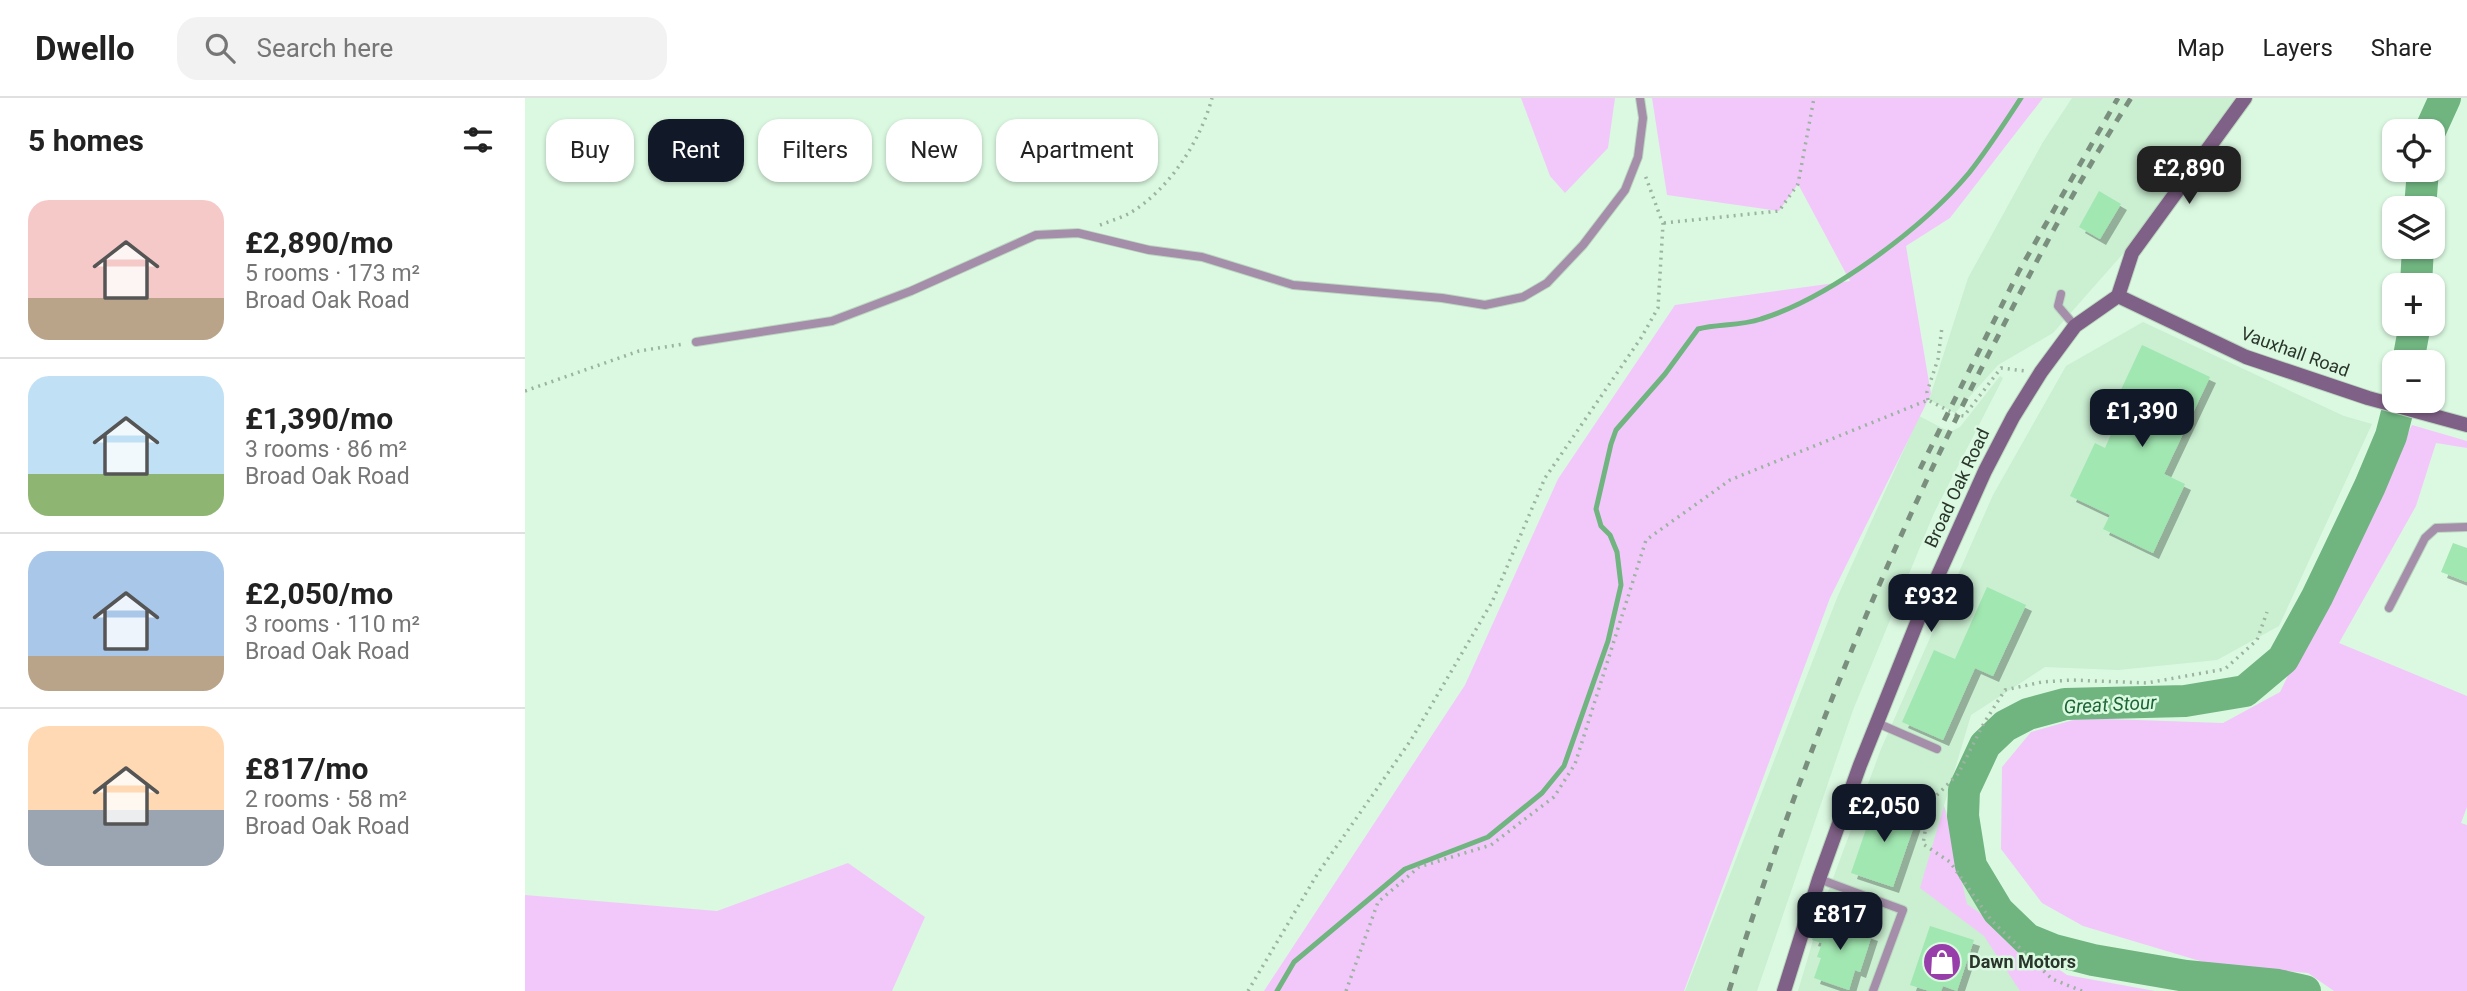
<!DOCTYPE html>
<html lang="en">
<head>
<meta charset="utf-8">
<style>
	body { margin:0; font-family:Roboto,sans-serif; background:#f2f2f2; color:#222; height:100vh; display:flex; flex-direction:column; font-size:26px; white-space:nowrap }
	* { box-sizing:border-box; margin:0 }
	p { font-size:23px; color:#767676 }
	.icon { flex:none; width:38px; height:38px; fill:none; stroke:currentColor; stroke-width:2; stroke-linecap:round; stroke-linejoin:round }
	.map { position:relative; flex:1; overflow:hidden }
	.side { display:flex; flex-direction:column; background:#fff; width:525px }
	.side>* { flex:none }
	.hud { position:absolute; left:21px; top:21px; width:665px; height:63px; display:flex; gap:14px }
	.fabs { position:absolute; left:1857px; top:21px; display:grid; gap:14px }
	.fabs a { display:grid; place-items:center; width:63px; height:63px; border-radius:14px; background:#fff; box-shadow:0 2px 5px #0004; font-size:35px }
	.price { position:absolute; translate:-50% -60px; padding:0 16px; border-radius:14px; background:#111827; color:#fff; font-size:23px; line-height:46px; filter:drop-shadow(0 2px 4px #0008) }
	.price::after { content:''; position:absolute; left:50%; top:42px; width:21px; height:16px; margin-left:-10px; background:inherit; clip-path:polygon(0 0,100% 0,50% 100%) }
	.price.active { background:#222; color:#fff }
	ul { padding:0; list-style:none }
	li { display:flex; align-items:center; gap:21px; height:175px; padding:0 28px }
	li+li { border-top:2px solid #e0e0e0 }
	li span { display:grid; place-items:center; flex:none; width:196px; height:140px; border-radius:21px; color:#555 }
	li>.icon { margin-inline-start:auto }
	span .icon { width:84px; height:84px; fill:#fffc; stroke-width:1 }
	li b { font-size:30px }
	h2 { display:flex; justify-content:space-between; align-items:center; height:84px; padding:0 28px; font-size:30px }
	.tag { padding:0 24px; border-radius:21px; background:#fff; box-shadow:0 2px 5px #0004; font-size:24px; line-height:63px }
	.tag.active { background:#111827; color:#fff }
	header { display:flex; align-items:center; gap:42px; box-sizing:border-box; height:98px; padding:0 35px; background:#fff; border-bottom:2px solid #e0e0e0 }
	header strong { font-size:33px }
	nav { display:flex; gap:38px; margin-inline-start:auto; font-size:24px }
	.search { width:490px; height:63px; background:#f2f2f2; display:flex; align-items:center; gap:18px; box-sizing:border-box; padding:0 24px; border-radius:21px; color:#767676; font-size:26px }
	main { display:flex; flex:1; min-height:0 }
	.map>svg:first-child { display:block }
	.built { fill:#caefd1 }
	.green { fill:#f2c8fb }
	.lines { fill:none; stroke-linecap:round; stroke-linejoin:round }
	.stream { stroke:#70b480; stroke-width:5 }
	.river { stroke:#70b480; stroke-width:32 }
	.building { fill:#a1e7b1; filter:url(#shadow) }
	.lane-casing { stroke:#bbd6c0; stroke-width:10 }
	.secondary-casing { stroke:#bbd6c0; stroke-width:16 }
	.path { stroke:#9bb3a0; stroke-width:3.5; stroke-dasharray:2 5; stroke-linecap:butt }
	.lane { stroke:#a48ea9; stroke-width:8 }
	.secondary { stroke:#7f6086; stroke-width:14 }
	.rail { stroke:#7b8f7e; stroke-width:5; stroke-dasharray:9 9; stroke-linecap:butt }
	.labels { text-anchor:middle; stroke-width:5; stroke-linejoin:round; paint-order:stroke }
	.street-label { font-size:18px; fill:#2a362c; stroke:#dbf9e1 }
	.poi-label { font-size:18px; font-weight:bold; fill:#2a362c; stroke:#dbf9e1; text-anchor:start }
	.water-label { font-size:19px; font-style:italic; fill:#1c6535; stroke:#dbf9e1 }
</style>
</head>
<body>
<header>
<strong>Dwello</strong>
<div class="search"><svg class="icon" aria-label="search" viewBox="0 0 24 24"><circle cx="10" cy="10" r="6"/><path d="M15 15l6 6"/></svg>Search here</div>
<nav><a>Map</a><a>Layers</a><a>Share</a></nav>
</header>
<main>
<section class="side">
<h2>5 homes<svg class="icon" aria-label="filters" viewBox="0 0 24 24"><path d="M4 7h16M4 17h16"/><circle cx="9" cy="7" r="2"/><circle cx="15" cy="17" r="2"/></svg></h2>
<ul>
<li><span style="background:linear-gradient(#f6c9c9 70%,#b9a48a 0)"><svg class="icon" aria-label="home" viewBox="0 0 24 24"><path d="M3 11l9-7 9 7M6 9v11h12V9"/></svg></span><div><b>£2,890/mo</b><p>5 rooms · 173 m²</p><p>Broad Oak Road</p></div></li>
<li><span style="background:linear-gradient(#bfe0f5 70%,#8fb573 0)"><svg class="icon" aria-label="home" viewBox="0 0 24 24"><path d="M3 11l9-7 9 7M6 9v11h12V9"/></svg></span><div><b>£1,390/mo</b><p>3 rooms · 86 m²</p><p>Broad Oak Road</p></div></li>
<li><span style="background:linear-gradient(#a9c7e8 75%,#b9a48a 0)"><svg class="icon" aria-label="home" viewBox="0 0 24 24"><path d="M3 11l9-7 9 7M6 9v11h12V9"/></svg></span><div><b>£2,050/mo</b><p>3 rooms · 110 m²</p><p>Broad Oak Road</p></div></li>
<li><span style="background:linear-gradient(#ffd9b3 60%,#9aa5b1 0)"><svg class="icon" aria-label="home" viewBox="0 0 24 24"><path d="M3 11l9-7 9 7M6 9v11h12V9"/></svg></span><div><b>£817/mo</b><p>2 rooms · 58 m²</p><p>Broad Oak Road</p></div></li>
</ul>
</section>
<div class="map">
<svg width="1942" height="893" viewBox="0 0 1942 893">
	<defs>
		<filter id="shadow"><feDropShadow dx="6" dy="6" stdDeviation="0" flood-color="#0004"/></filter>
	</defs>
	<rect width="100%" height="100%" fill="#dbf9e1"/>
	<g class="built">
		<polygon points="1547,0 1711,0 1603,150 1528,235 1473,267 1430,315 1404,302 1443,180 1518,44"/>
		<polygon points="1618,224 1819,318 1847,326 1754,528 1692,562 1593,572 1520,569 1446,617 1419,708 1500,893 1273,893 1300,802 1356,651 1468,397 1541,268"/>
		<polygon points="1475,278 1478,280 1409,415 1328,612 1232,893 1160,893 1312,500 1394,318 1425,334 1435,329"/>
	</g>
	<g class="green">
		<polygon points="996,0 1090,0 1083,50 1040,95 1025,78"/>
		<polygon points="1127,0 1518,0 1425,120 1381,148 1406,296 1305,500 1159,893 739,893 940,587 1033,381 1150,207 1325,183 1273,86 1254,113 1142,97"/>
		<polygon points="1887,327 1942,343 1942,350 1911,345 1891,408 1814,545 1942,598 1942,709 1936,725 1942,727 1942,893 1809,893 1783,875 1685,866 1558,828 1517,805 1476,751 1477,669 1506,634 1555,620 1698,625 1755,594"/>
		<polygon points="1419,708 1442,806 1542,877 1630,893 1495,893 1459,838 1395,790"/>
		<polygon points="323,765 400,819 367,893 0,893 0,797 192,813"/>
	</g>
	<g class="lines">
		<path class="stream" d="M752,893L769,864L880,771L963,739L1017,695L1039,668L1083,543L1096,487L1092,454L1085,437L1076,428L1071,411L1086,346L1091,332L1140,276L1173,231C1193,226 1215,228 1236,221C1304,200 1398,130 1444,75C1463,51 1479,26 1496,0"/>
		<g class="river">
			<polyline points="1905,33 1920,0"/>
			<polyline points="1895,110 1898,72"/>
			<polyline points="1891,187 1893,149"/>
			<polyline points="1883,264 1890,226"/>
			<polyline points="1780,893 1753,887 1661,878 1568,862 1529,852 1502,841 1473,813 1446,768 1438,718 1439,692 1460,647 1480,628 1503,616 1540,606 1660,603 1720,593 1758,561 1792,499 1845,388 1866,338 1875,303"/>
		</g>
	</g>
	<g class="building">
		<polygon points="1574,93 1596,106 1575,141 1554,129"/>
		<polygon points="1617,247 1685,279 1639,376 1660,386 1628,455 1578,431 1585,417 1545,398 1570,345 1580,350 1587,334 1578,330"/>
		<polygon points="1928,445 1942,450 1942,484 1916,474"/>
		<polygon points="1462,489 1501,507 1468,578 1450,570 1418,642 1377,624 1409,552 1430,561"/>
		<polygon points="1351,702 1393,716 1368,789 1326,775"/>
		<polygon points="1295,819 1347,837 1335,874 1330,872 1324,892 1289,880 1296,860 1292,859 1297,845 1287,842"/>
		<polygon points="1405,828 1449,842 1432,893 1418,888 1416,893 1404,893 1385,887"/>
	</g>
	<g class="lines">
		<defs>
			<g id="lane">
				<polyline points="1536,196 1533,208 1550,228"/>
				<polyline points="171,244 307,223 386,193 511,137 553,135 624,152 677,159 768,187 917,200 960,207 998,199 1022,185 1058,147 1100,92 1113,59 1118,20 1115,0"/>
				<polyline points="1864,510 1900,440 1911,430 1942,429"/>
				<polyline points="1352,625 1412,651"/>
				<polyline points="1294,781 1378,812 1348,893"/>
			</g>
			<g id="secondary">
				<polyline points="1593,198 1721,259 1843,300 1942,327"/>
				<polyline points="1259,893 1294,781 1335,667 1393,522 1460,373 1488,319 1516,274 1550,228 1593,198 1607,155 1720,0"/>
			</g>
		</defs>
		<use href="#lane" class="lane-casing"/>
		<use href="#secondary" class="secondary-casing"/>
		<g class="path">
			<polyline points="1139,125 1254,113 1273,86 1289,0"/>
			<path d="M575,127C585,123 596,120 605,115C644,92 676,42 687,0"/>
			<polyline points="0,293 114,253 159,246"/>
			<polyline points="1403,302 1402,294 1413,261 1417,229"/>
			<polyline points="723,893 793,775 886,642 967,504 1020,380 1116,240 1133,210 1138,126 1120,77"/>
			<polyline points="821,893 853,804 894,769 966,747 1029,699 1050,666 1121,442 1205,382 1403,302 1432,317 1439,318 1476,270 1500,273"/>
			<polyline points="1557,893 1527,881 1466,822 1425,764 1398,746 1405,704 1433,676 1459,625 1480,592 1517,584 1547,582 1622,585 1700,571 1732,542 1742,514"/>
		</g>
		<use href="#lane" class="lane"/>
		<use href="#secondary" class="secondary"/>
		<g class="rail">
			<polyline points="1395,371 1494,173 1593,0"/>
			<path d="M1204,893C1274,667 1363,449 1472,240C1513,159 1557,77 1606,0"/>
		</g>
	</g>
	<defs>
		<symbol id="shop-disc" viewBox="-11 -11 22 22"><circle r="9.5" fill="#983eaa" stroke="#dbf9e1"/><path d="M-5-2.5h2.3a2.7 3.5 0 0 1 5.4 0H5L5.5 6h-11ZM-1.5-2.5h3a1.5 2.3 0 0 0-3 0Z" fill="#fff"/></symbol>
	</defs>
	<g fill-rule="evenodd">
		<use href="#shop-disc" x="1395" y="842" width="44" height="44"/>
	</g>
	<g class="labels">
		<g class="street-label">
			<text transform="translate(1770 254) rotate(20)" y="6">Vauxhall Road</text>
			<text transform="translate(1432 390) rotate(-65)" y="6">Broad Oak Road</text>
		</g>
		<g class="poi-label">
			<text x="1444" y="870">Dawn Motors</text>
		</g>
		<g class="water-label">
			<text transform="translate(1585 606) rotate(-3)" y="7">Great Stour</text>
		</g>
	</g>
</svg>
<div class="fabs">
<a><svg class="icon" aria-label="locate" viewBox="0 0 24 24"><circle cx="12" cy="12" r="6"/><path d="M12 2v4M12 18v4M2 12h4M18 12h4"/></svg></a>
<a><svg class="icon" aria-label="layers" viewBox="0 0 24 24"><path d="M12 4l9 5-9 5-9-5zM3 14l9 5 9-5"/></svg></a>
<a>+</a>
<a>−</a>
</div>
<b class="price active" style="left:1664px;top:108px">£2,890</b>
<b class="price" style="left:1617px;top:351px">£1,390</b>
<b class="price" style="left:1406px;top:536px">£932</b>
<b class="price" style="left:1359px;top:746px">£2,050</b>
<b class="price" style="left:1315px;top:854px">£817</b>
<div class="hud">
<a class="tag">Buy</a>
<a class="tag active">Rent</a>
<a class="tag">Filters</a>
<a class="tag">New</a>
<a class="tag">Apartment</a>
</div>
</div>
</main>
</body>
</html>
